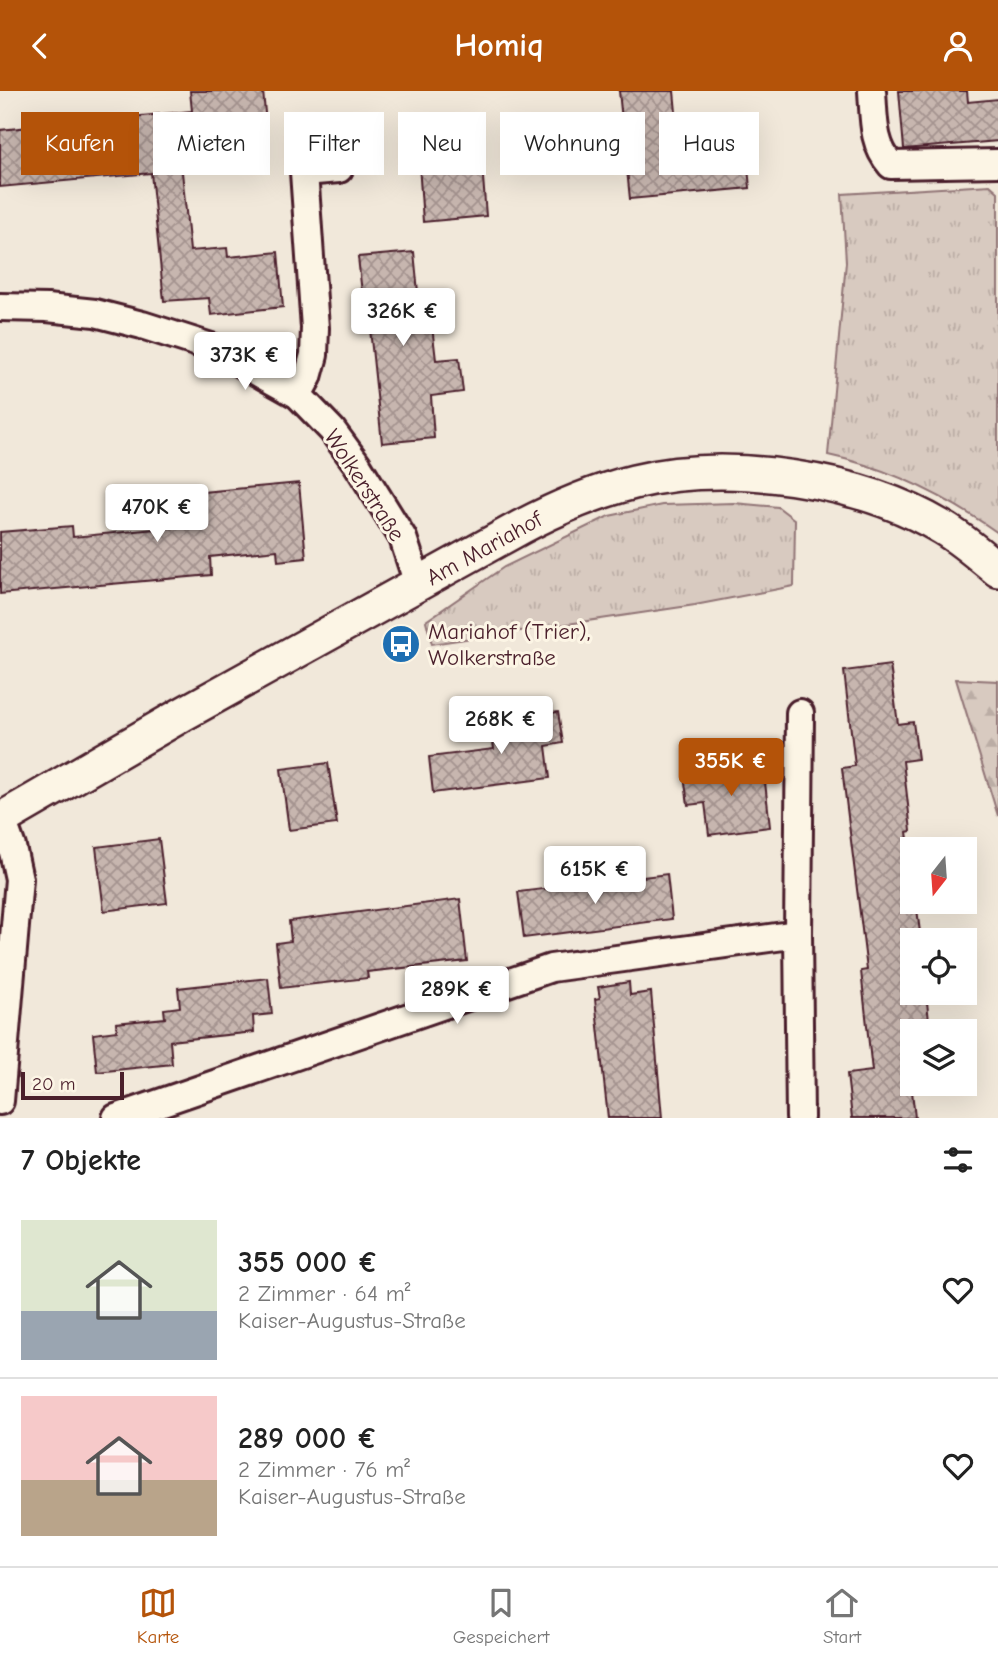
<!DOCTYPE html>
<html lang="de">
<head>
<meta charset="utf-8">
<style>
	body { margin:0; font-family:"Comic Neue",sans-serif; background:#f2f2f2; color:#222; height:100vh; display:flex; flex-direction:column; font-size:26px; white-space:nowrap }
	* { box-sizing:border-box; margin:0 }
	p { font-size:23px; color:#767676 }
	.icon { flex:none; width:38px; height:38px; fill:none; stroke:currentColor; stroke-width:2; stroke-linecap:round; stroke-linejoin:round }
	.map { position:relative; height:1027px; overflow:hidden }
	.details { display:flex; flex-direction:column; background:#fff; flex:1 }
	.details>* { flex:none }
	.top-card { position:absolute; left:21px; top:21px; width:957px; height:63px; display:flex; gap:14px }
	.needle { width:46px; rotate:197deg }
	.controls { position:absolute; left:900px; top:746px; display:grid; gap:14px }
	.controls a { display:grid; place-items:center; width:77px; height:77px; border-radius:0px; background:#fff; box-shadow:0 7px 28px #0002; font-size:35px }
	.scale { position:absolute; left:21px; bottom:18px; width:103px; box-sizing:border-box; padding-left:7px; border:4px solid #4a1f2b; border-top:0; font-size:19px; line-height:24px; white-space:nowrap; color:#4a1f2b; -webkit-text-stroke:5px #fcf5e5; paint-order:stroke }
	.price { position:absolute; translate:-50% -60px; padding:0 16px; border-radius:7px; background:#fff; color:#222; font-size:23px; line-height:46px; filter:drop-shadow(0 2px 4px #0008) }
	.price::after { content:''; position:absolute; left:50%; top:42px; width:21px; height:16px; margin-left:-10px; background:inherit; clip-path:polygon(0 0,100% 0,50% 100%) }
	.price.on { background:#b45309; color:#fff }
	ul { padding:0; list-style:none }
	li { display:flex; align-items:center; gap:21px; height:175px; padding:0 21px }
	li+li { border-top:2px solid #e0e0e0 }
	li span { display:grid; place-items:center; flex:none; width:196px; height:140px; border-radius:0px; color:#555 }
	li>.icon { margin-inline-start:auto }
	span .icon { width:84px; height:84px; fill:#fffc; stroke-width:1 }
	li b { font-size:30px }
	h2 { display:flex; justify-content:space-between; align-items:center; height:84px; padding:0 21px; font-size:30px }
	.pill { padding:0 24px; border-radius:0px; background:#fff; box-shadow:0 7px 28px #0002; font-size:24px; line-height:63px }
	.pill.on { background:#b45309; color:#fff }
	header { display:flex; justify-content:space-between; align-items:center; height:91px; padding:0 21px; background:#b45309; color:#fff; font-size:32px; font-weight:800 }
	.tabs { display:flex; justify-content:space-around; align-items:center; height:98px; border-top:2px solid #e0e0e0; background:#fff; font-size:19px; color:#767676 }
	.tabs a { display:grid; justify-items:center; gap:4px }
	.tabs .on { color:#b45309 }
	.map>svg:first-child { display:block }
	.grass { fill:url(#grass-tufts); stroke:#917476; stroke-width:2 }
	.forest { fill:url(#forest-firs); stroke:#917476; stroke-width:2 }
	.building { fill:url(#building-cross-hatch); stroke:#4a1f2b; stroke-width:2 }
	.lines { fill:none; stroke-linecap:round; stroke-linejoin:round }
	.minor-casing { stroke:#4a1f2b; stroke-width:32 }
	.tertiary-casing { stroke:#4a1f2b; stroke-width:38 }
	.minor { stroke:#fcf5e5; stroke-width:26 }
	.tertiary { stroke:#fcf5e5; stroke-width:33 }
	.labels { text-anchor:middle; stroke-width:6; stroke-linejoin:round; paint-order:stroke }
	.street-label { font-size:23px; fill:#4a1f2b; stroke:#fcf5e5 }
	.poi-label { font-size:23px; fill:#4a1f2b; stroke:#fcf5e5; text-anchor:start }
</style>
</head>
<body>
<header><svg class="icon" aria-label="back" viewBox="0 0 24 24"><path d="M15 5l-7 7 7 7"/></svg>Homiq<svg class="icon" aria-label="person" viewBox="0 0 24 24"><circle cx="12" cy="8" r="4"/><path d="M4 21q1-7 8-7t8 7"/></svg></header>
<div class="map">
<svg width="998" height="1027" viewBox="0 0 998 1027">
	<defs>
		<pattern id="grass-tufts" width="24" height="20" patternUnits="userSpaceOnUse" patternTransform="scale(1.75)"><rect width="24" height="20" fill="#d8cac0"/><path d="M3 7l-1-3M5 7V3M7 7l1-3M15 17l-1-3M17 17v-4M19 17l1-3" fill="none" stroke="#bbada5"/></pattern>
		<pattern id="forest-firs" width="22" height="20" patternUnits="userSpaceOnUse" patternTransform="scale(1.75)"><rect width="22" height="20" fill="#d8cac0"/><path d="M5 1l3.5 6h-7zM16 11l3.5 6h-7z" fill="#bbada5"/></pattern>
		<pattern id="building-cross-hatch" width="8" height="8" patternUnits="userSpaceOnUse" patternTransform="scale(1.75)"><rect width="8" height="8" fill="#c7b6af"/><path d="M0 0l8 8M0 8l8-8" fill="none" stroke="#a4938f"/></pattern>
	</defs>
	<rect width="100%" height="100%" fill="#f1e8da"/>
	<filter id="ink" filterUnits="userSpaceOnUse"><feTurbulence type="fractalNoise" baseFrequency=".0143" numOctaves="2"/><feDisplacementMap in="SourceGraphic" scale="14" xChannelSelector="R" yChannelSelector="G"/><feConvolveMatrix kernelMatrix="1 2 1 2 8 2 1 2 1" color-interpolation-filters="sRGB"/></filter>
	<g filter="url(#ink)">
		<g class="grass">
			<path d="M990,94L998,101V442C947,406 890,377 828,364L846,171L842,103Z"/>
			<polygon points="734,412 778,416 795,429 794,495 695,514 432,553 426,530 504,476 609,425 662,414"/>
		</g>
		<polygon class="forest" points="956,588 998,590 998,725"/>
		<g class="building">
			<polygon points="190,0 263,0 266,33 216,36 217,58 180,61 190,160 227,157 228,166 278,161 283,216 211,224 209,207 164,210 151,82 0,96 0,39 192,20"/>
			<polygon points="619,0 674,0 679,53 745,46 750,97 630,108"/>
			<polygon points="899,0 967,0 968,11 998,8 998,50 904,58"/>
			<polygon points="479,35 486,125 423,131 417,44"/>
			<polygon points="414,161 418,201 428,201 436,269 459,267 463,301 431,305 434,347 382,352 370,238 366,239 358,166"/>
			<polygon points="299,392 306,467 278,470 277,459 210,466 211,484 0,503 0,441 72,435 73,446 206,433 203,401"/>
			<polygon points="890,574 898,633 913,631 918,668 903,670 911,740 907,741 912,775 912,810 916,810 921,849 912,849 912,901 926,901 930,940 912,940 912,946 906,946 915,1027 852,1027 847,983 872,980 861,880 867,879 842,677 855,675 844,580"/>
			<polygon points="558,621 563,652 546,655 550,687 433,702 429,666 494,658 490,630"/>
			<polygon points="328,672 337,733 289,739 281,678"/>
			<polygon points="763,673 770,736 709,744 705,712 688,714 684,684"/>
			<polygon points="159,748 167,812 104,820 96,756"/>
			<polygon points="667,783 672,828 524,847 518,801"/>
			<polygon points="460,808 467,870 367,881 368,887 281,897 276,852 291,850 289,830"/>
			<polygon points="268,887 272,923 253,925 254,941 170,950 172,973 97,981 93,943 117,940 116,932 165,927 164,918 180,916 178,897"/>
			<polygon points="629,891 630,904 651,901 662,1027 608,1027 595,908 600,907 598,896"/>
		</g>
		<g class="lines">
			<defs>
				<g id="minor">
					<path d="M872,0C874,26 872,53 891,74L998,72"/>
					<polyline points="0,216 47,217 95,222 142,234 214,257 298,304 332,339 357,373 403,447 418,493"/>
					<polyline points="298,304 308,286 314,264 315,237 304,81 339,78"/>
					<polyline points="0,1010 19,788 12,756 2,728"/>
					<polyline points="116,1027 551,877 798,843"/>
					<polyline points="800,1027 798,843 800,622"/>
				</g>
				<path id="tertiary" d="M0,729L183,623L521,436C557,417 594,401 634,391C728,368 860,387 943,437C963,449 980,464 998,479"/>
			</defs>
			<use href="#minor" class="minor-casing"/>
			<use href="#tertiary" class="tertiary-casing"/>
			<use href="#minor" class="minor"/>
			<use href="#tertiary" class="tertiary"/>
		</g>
	</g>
	<defs>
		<symbol id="bus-disc" viewBox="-11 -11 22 22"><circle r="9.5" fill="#1f6fb2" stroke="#fcf5e5"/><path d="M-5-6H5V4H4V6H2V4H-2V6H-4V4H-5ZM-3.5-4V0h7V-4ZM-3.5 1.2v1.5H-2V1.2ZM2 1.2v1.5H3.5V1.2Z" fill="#fff"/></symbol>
	</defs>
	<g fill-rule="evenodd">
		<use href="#bus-disc" x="379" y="531" width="44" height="44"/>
	</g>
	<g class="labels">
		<g class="street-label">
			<text transform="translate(365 394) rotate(57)" y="8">Wolkerstraße</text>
			<text transform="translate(484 457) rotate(-29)" y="8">Am Mariahof</text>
		</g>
		<g class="poi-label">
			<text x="428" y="548">Mariahof (Trier),<tspan x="428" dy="26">Wolkerstraße</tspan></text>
		</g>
	</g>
</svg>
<div class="controls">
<a><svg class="needle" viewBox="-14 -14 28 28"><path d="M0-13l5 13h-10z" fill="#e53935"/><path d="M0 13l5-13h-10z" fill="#767676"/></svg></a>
<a><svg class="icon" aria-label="locate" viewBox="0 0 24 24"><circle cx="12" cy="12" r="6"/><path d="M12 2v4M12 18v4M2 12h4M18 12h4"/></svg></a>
<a><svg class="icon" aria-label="layers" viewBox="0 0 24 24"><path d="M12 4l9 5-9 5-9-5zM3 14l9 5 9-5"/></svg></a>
</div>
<div class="scale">20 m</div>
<b class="price" style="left:403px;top:257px">326K €</b>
<b class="price" style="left:245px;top:301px">373K €</b>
<b class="price" style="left:157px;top:453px">470K €</b>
<b class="price" style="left:501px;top:665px">268K €</b>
<b class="price on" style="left:731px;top:707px">355K €</b>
<b class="price" style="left:595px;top:815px">615K €</b>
<b class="price" style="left:457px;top:935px">289K €</b>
<div class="top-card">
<a class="pill on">Kaufen</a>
<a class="pill">Mieten</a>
<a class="pill">Filter</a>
<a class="pill">Neu</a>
<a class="pill">Wohnung</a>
<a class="pill">Haus</a>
</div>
</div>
<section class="details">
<h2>7 Objekte<svg class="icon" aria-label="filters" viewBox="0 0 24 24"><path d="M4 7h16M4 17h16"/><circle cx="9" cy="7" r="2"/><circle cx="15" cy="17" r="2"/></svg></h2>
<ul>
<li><span style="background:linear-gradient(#dfe7d0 65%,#9aa5b1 0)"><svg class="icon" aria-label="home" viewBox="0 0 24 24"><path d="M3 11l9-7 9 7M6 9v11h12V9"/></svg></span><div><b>355 000 €</b><p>2 Zimmer · 64 m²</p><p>Kaiser-Augustus-Straße</p></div><svg class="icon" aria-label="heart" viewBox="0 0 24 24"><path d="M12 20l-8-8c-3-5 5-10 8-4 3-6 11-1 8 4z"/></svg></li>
<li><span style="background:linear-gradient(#f6c9c9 60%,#b9a48a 0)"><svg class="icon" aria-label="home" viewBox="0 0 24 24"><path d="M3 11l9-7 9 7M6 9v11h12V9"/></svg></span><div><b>289 000 €</b><p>2 Zimmer · 76 m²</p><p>Kaiser-Augustus-Straße</p></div><svg class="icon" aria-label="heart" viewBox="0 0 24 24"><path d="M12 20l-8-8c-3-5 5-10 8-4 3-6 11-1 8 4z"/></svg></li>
</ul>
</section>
<nav class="tabs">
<a class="on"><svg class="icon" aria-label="map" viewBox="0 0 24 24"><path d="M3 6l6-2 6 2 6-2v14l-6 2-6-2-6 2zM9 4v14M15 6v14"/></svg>Karte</a>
<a><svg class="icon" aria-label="saved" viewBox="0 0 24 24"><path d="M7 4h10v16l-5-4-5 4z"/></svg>Gespeichert</a>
<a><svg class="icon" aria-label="home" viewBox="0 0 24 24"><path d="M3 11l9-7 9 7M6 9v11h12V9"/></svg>Start</a>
</nav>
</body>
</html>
